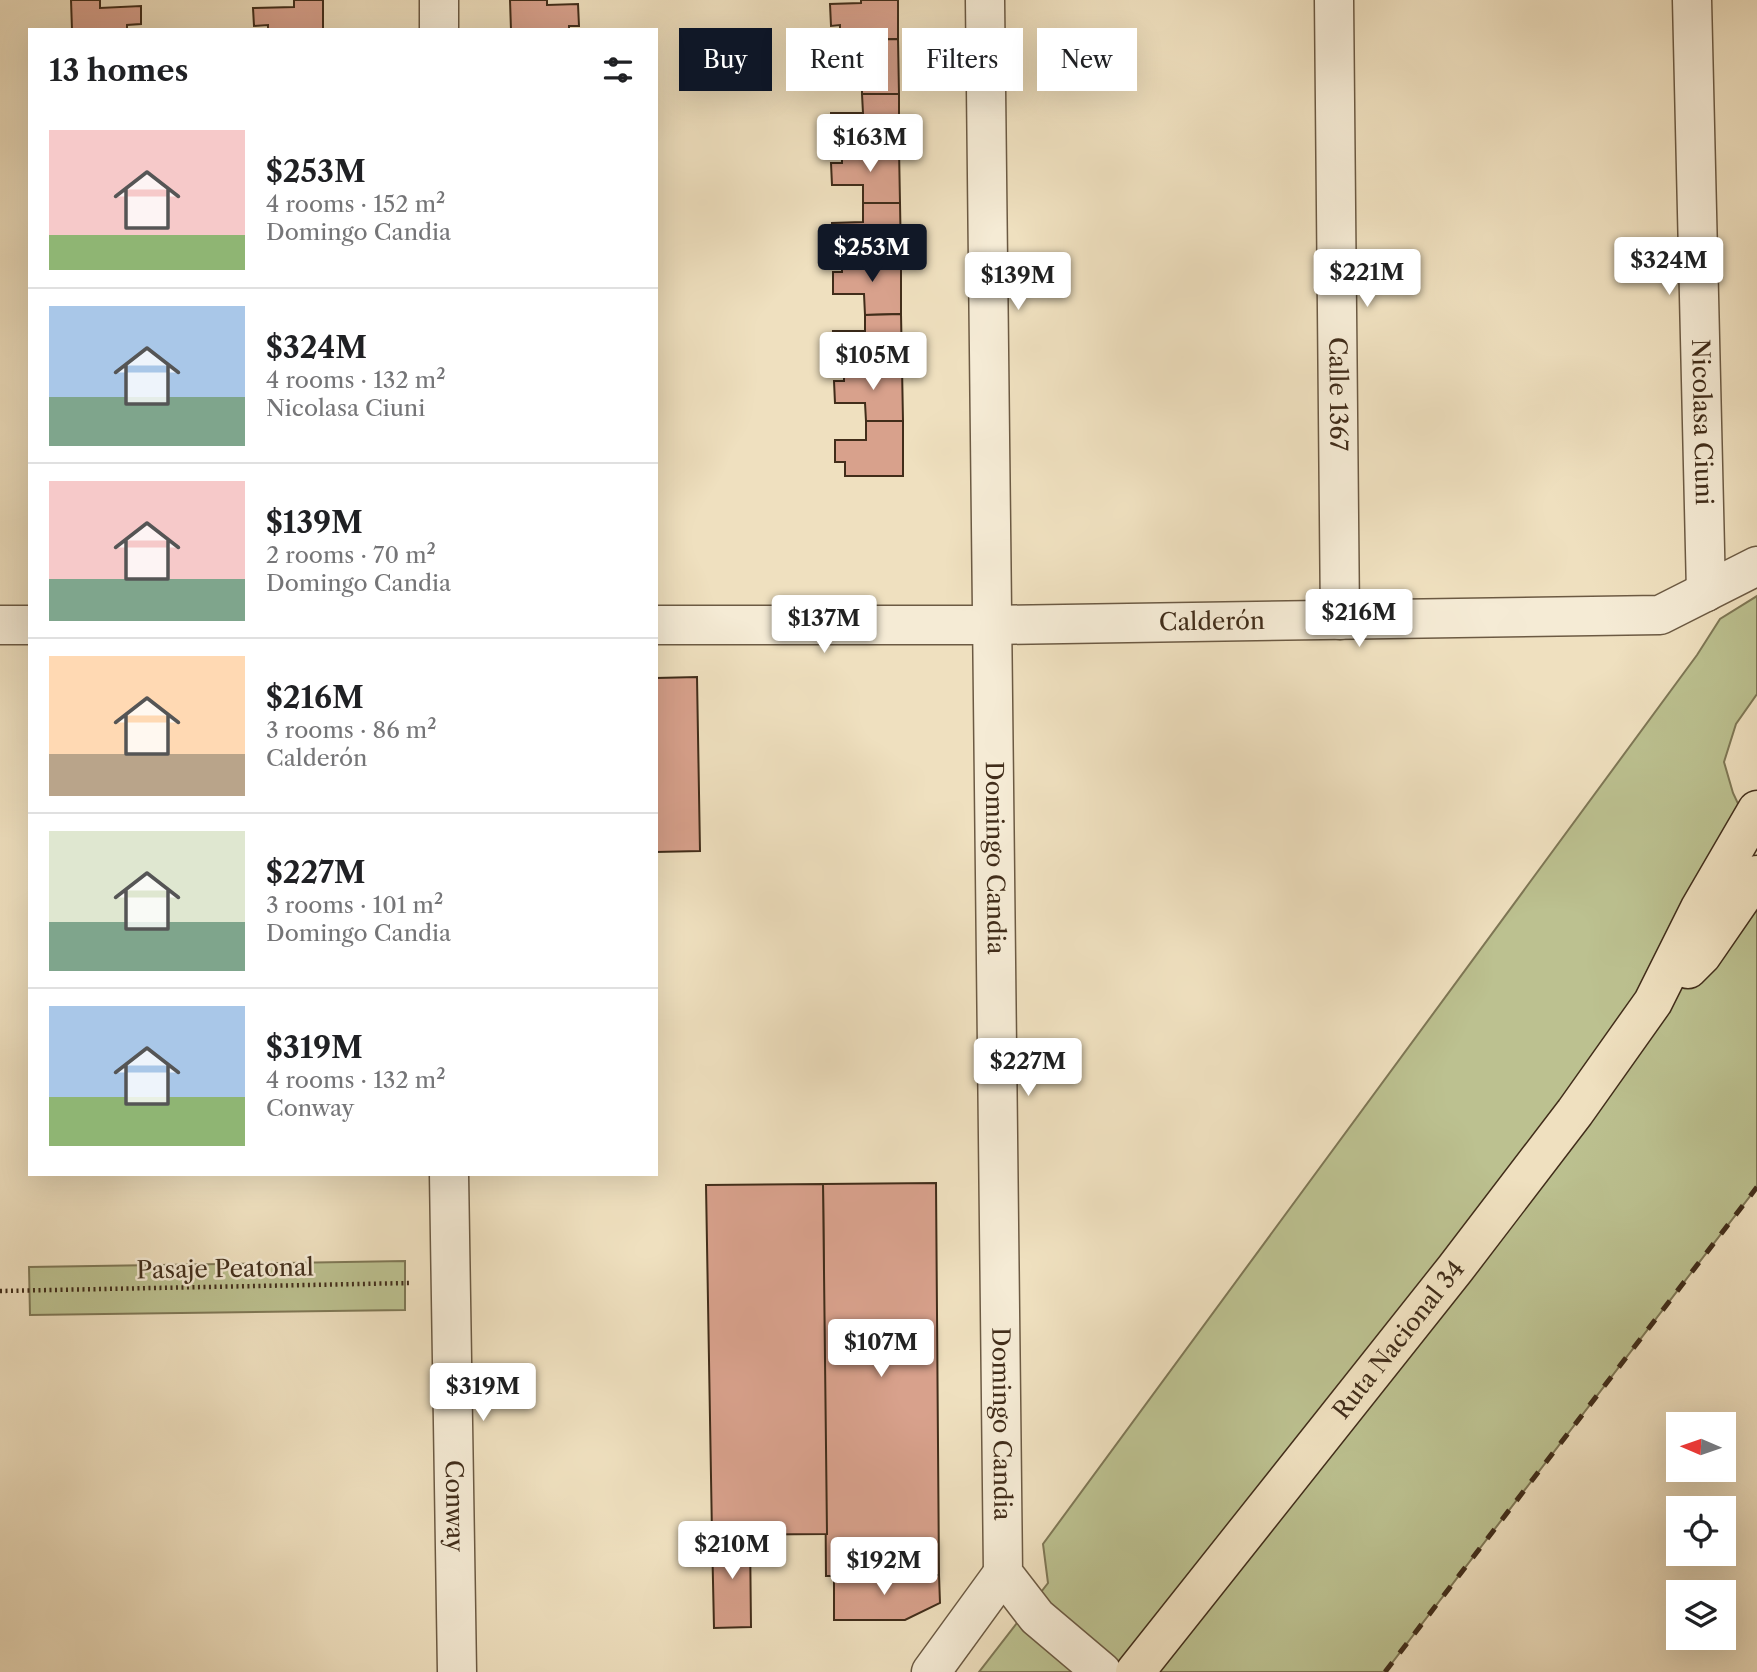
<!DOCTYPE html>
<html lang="en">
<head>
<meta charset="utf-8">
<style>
	body { margin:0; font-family:"Libre Caslon Text",serif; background:#f6f6f6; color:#202124; height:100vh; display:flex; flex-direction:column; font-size:26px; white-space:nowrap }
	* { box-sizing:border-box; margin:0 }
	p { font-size:23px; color:#757577 }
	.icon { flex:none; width:38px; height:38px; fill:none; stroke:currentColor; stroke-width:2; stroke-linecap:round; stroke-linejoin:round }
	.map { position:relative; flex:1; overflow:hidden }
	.side { position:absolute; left:28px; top:28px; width:630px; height:1148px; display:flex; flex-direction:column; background:#fff; border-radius:0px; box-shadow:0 7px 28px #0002 }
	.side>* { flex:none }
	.top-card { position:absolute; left:679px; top:28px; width:665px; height:63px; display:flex; gap:14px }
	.needle { width:46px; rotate:272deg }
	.controls { position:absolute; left:1666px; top:1412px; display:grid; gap:14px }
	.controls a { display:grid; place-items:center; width:70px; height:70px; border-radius:0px; background:#fff; box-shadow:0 7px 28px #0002; font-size:35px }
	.price { position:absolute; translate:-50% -60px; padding:0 16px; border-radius:7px; background:#fff; color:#222; font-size:23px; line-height:46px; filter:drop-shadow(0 2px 4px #0008) }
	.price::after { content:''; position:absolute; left:50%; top:42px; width:21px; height:16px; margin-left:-10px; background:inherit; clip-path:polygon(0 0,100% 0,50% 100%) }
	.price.selected { background:#111827; color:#fff }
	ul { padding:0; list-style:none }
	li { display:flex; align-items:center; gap:21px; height:175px; padding:0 21px }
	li+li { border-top:2px solid #e0e0e0 }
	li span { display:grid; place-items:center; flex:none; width:196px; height:140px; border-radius:0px; color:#555 }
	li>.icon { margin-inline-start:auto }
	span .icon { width:84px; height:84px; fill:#fffc; stroke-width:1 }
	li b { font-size:30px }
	h2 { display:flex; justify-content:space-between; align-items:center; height:84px; padding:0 21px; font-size:30px }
	.tag { padding:0 24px; border-radius:0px; background:#fff; box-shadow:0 7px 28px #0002; font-size:24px; line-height:63px }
	.tag.selected { background:#111827; color:#fff }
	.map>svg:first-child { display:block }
	.green { fill:#bcc190; stroke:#7e7755; stroke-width:2 }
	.building { fill:#d8a18c; stroke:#412d1a; stroke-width:2 }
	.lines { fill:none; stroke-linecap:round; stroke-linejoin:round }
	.minor-casing { stroke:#6c5a43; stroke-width:41 }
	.highway-casing { stroke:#412d1a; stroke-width:41 }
	.path { stroke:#412d1a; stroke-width:4.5; stroke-dasharray:2 3.5; stroke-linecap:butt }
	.minor { stroke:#f5ebd5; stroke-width:38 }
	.highway { stroke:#efe0bf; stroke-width:38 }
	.rail { stroke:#412d1a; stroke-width:5; stroke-dasharray:12 12; stroke-linecap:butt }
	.labels { text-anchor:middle; stroke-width:5; stroke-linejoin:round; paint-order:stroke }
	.street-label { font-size:24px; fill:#412d1a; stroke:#f5ebd5 }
</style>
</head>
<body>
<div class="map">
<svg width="1757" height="1672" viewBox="0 0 1757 1672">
	<rect width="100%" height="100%" fill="#efe0bf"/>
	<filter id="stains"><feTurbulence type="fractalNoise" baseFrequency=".00286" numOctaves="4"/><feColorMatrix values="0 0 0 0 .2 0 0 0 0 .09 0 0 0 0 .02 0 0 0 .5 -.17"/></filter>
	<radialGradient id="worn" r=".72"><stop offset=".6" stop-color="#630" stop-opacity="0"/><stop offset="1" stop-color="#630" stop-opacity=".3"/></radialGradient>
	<g class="green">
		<polygon points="1757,596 1757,694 1736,724 1724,762 1733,793 1748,825 1700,908 1757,875 1757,1187 1385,1672 979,1672 1048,1583 1043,1544 1697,655 1720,619"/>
		<polygon points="405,1261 405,1310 30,1315 29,1267"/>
	</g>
	<g class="building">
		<polygon points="71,0 100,0 100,8 141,6 141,24 127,25 127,30 72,30"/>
		<polygon points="294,0 323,0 323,29 268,30 268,25 254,26 253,8 294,7"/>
		<polygon points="510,0 547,0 547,5 578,4 579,26 569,26 569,30 511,30"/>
		<polygon points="861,0 898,0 898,39 840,40 840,25 831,26 830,4 861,3"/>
		<polygon points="898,39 899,94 862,94 862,75 831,76 831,54 840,54 840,40"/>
		<polygon points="862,94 899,94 899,149 842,149 841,135 831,135 831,113 863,113"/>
		<polygon points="842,149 899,149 900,203 863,203 863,185 832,185 831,163 842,163"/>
		<polygon points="863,203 900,203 901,259 842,259 842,244 832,244 832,223 863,222"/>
		<polygon points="842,259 901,259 901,314 865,315 864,294 833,294 833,272 842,272"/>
		<polygon points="901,314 902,367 844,368 843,353 834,354 833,331 865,331 865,315"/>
		<polygon points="902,367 903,421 866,421 865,403 835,403 834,381 844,381 844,368"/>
		<polygon points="866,421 903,421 903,476 845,476 845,462 835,462 835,440 866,440"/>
		<polygon points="697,677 700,851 656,852 656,678"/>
		<polygon points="936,1183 939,1575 826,1576 823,1184"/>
		<polygon points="823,1184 827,1534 712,1535 706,1185"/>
		<polygon points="750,1534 751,1627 714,1628 712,1535"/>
		<polygon points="939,1575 940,1603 905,1620 834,1620 834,1577"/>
	</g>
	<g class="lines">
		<defs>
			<g id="minor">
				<polyline points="439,0 439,30"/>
				<path id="s1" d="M985,0L1003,1573L1037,1617L1102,1672"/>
				<path id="s2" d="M1334,0L1340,620"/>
				<path id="s3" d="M1692,0L1706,592"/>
				<polyline points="0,625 30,625"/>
				<path id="s4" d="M656,625H992L1660,615L1757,566"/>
				<path id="s5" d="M449,1174L457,1672"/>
				<polyline points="931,1672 1003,1573"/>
			</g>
			<g id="highway">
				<polyline points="1688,969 1702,955 1757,875"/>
				<path id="s6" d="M1135,1672L1455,1269L1575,1112L1653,1002L1700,908L1757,810"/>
			</g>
		</defs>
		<use href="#minor" class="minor-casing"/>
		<use href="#highway" class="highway-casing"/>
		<polyline class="path" points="0,1291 411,1283"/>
		<use href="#minor" class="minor"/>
		<use href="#highway" class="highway"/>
		<polyline class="rail" points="1385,1672 1757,1187"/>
	</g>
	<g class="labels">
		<g class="street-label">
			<text dy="8" stroke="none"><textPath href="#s2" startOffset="394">Calle 1367</textPath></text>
			<text dy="8" stroke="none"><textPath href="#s3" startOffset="422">Nicolasa Ciuni</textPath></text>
			<text dy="8" stroke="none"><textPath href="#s4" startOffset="556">Calderón</textPath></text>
			<text dy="8" stroke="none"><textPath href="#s1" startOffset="858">Domingo Candia</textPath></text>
			<text transform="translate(225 1269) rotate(-1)" y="8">Pasaje Peatonal</text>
			<text dy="8" stroke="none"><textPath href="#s6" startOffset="424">Ruta Nacional 34</textPath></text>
			<text dy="8" stroke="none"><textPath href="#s1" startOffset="1424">Domingo Candia</textPath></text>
			<text dy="8" stroke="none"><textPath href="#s5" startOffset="332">Conway</textPath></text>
		</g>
	</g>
	<rect width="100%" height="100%" filter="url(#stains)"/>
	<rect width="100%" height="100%" fill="url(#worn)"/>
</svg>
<div class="controls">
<a><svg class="needle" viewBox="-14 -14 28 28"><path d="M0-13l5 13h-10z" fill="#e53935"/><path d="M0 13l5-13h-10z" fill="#757577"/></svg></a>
<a><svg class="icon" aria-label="locate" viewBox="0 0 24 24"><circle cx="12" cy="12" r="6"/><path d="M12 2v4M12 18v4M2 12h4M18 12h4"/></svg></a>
<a><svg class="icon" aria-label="layers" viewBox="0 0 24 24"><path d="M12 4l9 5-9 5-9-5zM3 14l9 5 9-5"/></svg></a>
</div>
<b class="price" style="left:870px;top:174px">$163M</b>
<b class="price selected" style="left:872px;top:284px">$253M</b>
<b class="price" style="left:1669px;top:297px">$324M</b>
<b class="price" style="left:1367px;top:309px">$221M</b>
<b class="price" style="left:1018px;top:312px">$139M</b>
<b class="price" style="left:873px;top:392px">$105M</b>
<b class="price" style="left:1359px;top:649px">$216M</b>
<b class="price" style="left:824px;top:655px">$137M</b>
<b class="price" style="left:1028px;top:1098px">$227M</b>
<b class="price" style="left:881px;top:1379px">$107M</b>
<b class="price" style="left:483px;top:1423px">$319M</b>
<b class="price" style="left:732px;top:1581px">$210M</b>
<b class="price" style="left:884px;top:1597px">$192M</b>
<div class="top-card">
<a class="tag selected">Buy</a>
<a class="tag">Rent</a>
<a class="tag">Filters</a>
<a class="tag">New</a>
</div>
<section class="side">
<h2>13 homes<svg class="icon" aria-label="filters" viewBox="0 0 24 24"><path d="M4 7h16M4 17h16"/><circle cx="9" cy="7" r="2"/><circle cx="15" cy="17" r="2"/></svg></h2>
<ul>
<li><span style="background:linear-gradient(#f6c9c9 75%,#8fb573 0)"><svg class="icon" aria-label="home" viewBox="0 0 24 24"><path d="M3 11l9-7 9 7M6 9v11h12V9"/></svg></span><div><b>$253M</b><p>4 rooms · 152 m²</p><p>Domingo Candia</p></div></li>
<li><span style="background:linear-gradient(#a9c7e8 65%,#7fa58c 0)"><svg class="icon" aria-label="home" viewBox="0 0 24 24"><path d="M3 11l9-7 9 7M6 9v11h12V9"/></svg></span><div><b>$324M</b><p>4 rooms · 132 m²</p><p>Nicolasa Ciuni</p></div></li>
<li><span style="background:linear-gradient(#f6c9c9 70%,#7fa58c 0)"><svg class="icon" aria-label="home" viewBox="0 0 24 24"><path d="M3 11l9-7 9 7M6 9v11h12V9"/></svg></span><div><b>$139M</b><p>2 rooms · 70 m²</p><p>Domingo Candia</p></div></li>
<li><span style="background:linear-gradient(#ffd9b3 70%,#b9a48a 0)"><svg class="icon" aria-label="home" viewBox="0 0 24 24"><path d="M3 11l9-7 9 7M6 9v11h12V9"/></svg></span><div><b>$216M</b><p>3 rooms · 86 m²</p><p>Calderón</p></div></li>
<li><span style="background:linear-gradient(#dfe7d0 65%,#7fa58c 0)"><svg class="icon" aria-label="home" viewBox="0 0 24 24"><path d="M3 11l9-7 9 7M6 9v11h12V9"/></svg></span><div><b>$227M</b><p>3 rooms · 101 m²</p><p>Domingo Candia</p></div></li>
<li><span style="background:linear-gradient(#a9c7e8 65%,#8fb573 0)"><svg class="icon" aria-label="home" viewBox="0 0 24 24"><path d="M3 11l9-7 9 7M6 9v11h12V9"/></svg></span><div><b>$319M</b><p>4 rooms · 132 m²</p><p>Conway</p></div></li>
</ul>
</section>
</div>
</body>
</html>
